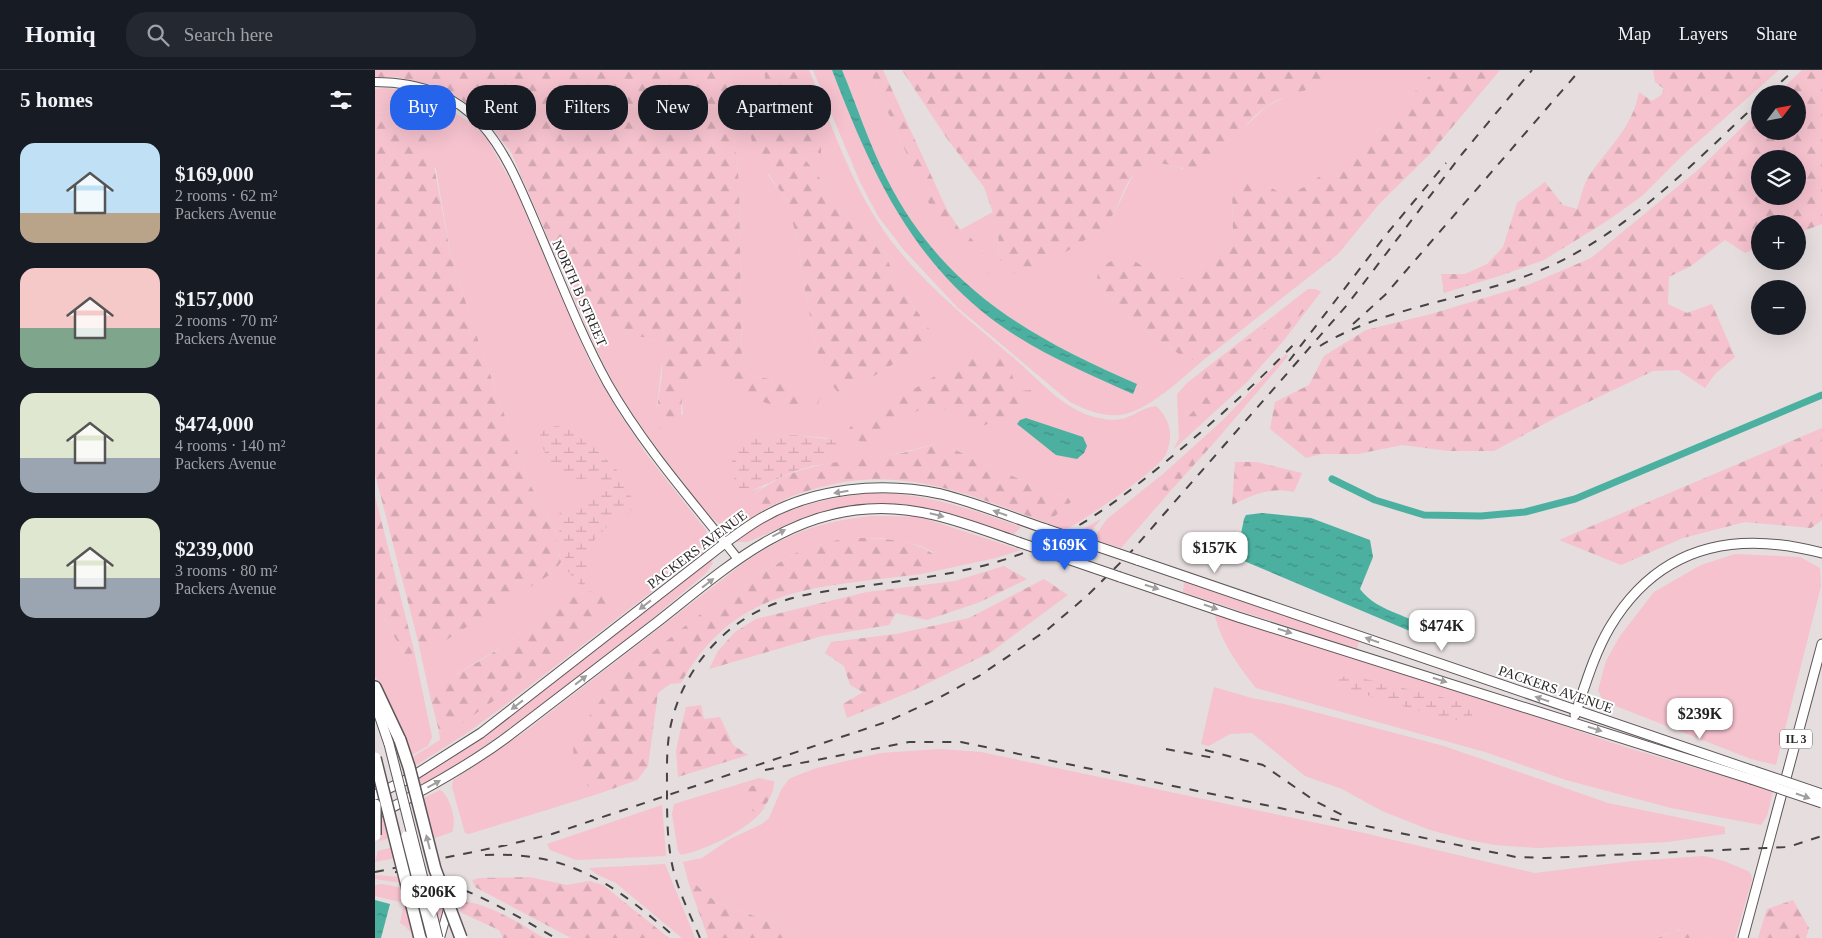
<!DOCTYPE html>
<html lang="en">
<head>
<meta charset="utf-8">
<style>
	body { margin:0; font-family:"Times New Roman",serif; background:#242831; color:#f1f3f6; height:100vh; display:flex; flex-direction:column; font-size:19px; white-space:nowrap }
	* { box-sizing:border-box; margin:0 }
	p { font-size:16px; color:#9ea1a6 }
	.icon { flex:none; width:28px; height:28px; fill:none; stroke:currentColor; stroke-width:2; stroke-linecap:round; stroke-linejoin:round }
	.map { position:relative; flex:1; overflow:hidden }
	.details { display:flex; flex-direction:column; background:#171b24; width:375px }
	.details>* { flex:none }
	.hud { position:absolute; left:15px; top:15px; width:475px; height:45px; display:flex; gap:10px }
	.needle { width:32px; rotate:58deg }
	.buttons { position:absolute; left:1376px; top:15px; display:grid; gap:10px }
	.buttons a { display:grid; place-items:center; width:55px; height:55px; border-radius:50%; background:#171b24; box-shadow:0 5px 20px #0002; font-size:25px }
	.price { position:absolute; translate:-50% -42px; padding:0 11px; border-radius:10px; background:#fff; color:#222; font-size:16px; line-height:32px; filter:drop-shadow(0 1px 2px #0008) }
	.price::after { content:''; position:absolute; left:50%; top:30px; width:15px; height:11px; margin-left:-8px; background:inherit; clip-path:polygon(0 0,100% 0,50% 100%) }
	.price.on { background:#2563eb; color:#fff }
	ul { padding:0; list-style:none }
	li { display:flex; align-items:center; gap:15px; height:125px; padding:0 20px }
	li span { display:grid; place-items:center; flex:none; width:140px; height:100px; border-radius:15px; color:#555 }
	li>.icon { margin-inline-start:auto }
	span .icon { width:60px; height:60px; fill:#fffc; stroke-width:1 }
	li b { font-size:21px }
	h2 { display:flex; justify-content:space-between; align-items:center; height:60px; padding:0 20px; font-size:21px }
	.chip { padding:0 18px; border-radius:20px; background:#171b24; box-shadow:0 5px 20px #0002; font-size:18px; line-height:45px }
	.chip.on { background:#2563eb; color:#fff }
	header { display:flex; align-items:center; gap:30px; box-sizing:border-box; height:70px; padding:0 25px; background:#171b24; border-bottom:1px solid #363941 }
	header strong { font-size:24px }
	nav { display:flex; gap:28px; margin-inline-start:auto; font-size:18px }
	.search { width:350px; height:45px; background:#242831; display:flex; align-items:center; gap:12px; box-sizing:border-box; padding:0 18px; border-radius:20px; color:#9ea1a6; font-size:19px }
	main { display:flex; flex:1; min-height:0 }
	.map>svg:first-child { display:block }
	.grass { fill:#f5c2ce; fill-rule:evenodd }
	.forest { fill:url(#forest-firs); fill-rule:evenodd }
	.wetland { fill:url(#wetland-marsh) }
	.water { fill:url(#water-ripples) }
	.lines { fill:none; stroke-linecap:round; stroke-linejoin:round }
	.canal { stroke:#4cb0a1; stroke-width:7 }
	.minor-casing { stroke:#5e5759; stroke-width:10 }
	.major-casing { stroke:#5e5759; stroke-width:11 }
	.highway-casing { stroke:#5e5759; stroke-width:14 }
	.minor { stroke:#fff; stroke-width:8 }
	.major { stroke:#fff; stroke-width:9 }
	.highway { stroke:#fff; stroke-width:11 }
	.rail { stroke:#474344; stroke-width:2; stroke-dasharray:9 9; stroke-linecap:butt }
	.major-bridge-casing { stroke:#5e5759; stroke-width:11; stroke-linecap:butt }
	.highway-bridge-casing { stroke:#5e5759; stroke-width:14; stroke-linecap:butt }
	.major-bridge { stroke:#fff; stroke-width:9 }
	.highway-bridge { stroke:#fff; stroke-width:11 }
	.oneway { fill:#a09e9f }
	.labels { text-anchor:middle; stroke-width:4; stroke-linejoin:round; paint-order:stroke }
	.shield { fill:#fff; stroke:#6b6869; stroke-width:1 }
	.shield-label { font-size:12px; font-weight:bold; fill:#2b2829 }
	.street-label { font-size:14px; fill:#2b2829; stroke:#fff }
</style>
</head>
<body>
<header>
<strong>Homiq</strong>
<div class="search"><svg class="icon" aria-label="search" viewBox="0 0 24 24"><circle cx="10" cy="10" r="6"/><path d="M15 15l6 6"/></svg>Search here</div>
<nav><a>Map</a><a>Layers</a><a>Share</a></nav>
</header>
<main>
<section class="details">
<h2>5 homes<svg class="icon" aria-label="filters" viewBox="0 0 24 24"><path d="M4 7h16M4 17h16"/><circle cx="9" cy="7" r="2"/><circle cx="15" cy="17" r="2"/></svg></h2>
<ul>
<li><span style="background:linear-gradient(#bfe0f5 70%,#b9a48a 0)"><svg class="icon" aria-label="home" viewBox="0 0 24 24"><path d="M3 11l9-7 9 7M6 9v11h12V9"/></svg></span><div><b>$169,000</b><p>2 rooms · 62 m²</p><p>Packers Avenue</p></div></li>
<li><span style="background:linear-gradient(#f6c9c9 60%,#7fa58c 0)"><svg class="icon" aria-label="home" viewBox="0 0 24 24"><path d="M3 11l9-7 9 7M6 9v11h12V9"/></svg></span><div><b>$157,000</b><p>2 rooms · 70 m²</p><p>Packers Avenue</p></div></li>
<li><span style="background:linear-gradient(#dfe7d0 65%,#9aa5b1 0)"><svg class="icon" aria-label="home" viewBox="0 0 24 24"><path d="M3 11l9-7 9 7M6 9v11h12V9"/></svg></span><div><b>$474,000</b><p>4 rooms · 140 m²</p><p>Packers Avenue</p></div></li>
<li><span style="background:linear-gradient(#dfe7d0 60%,#9aa5b1 0)"><svg class="icon" aria-label="home" viewBox="0 0 24 24"><path d="M3 11l9-7 9 7M6 9v11h12V9"/></svg></span><div><b>$239,000</b><p>3 rooms · 80 m²</p><p>Packers Avenue</p></div></li>
</ul>
</section>
<div class="map">
<svg width="1447" height="868" viewBox="0 0 1447 868">
	<defs>
		<pattern id="forest-firs" width="22" height="20" patternUnits="userSpaceOnUse" patternTransform="scale(1.25)"><rect width="22" height="20" fill="#f5c2ce"/><path d="M5 1l3.5 6h-7zM16 11l3.5 6h-7z" fill="#d2a7b1"/></pattern>
		<pattern id="wetland-marsh" width="20" height="14" patternUnits="userSpaceOnUse" patternTransform="scale(1.25)"><rect width="20" height="14" fill="#f5c2ce"/><path d="M1 5h8M5 5V1M11 12h8M15 12V8" fill="none" stroke="#d2a7b1"/></pattern>
		<pattern id="water-ripples" width="26" height="14" patternUnits="userSpaceOnUse" patternTransform="scale(1.25)"><rect width="26" height="14" fill="#4cb0a1"/><path d="M2 4q2-2 4 0t4 0M15 11q2-2 4 0t4 0" fill="none" stroke="#3f8f83"/></pattern>
	</defs>
	<rect width="100%" height="100%" fill="#e5ddde"/>
	<g class="grass">
		<path d="M356,0H389L390,8L431,76L446,83L420,0H434C455,51 473,105 503,152C539,208 591,247 641,290C665,311 691,342 724,348C755,355 757,340 781,336C795,349 799,365 791,384C784,400 709,450 690,460L672,453L696,432L691,425L677,424L576,378L561,374L516,385L437,396L460,379L452,368L420,365L392,366L376,421L388,417L374,429L381,439L395,436C386,441 362,460 352,457C336,453 322,430 312,417C286,384 259,349 238,312C219,277 205,241 189,205L206,218L244,267H268L281,271L288,284L282,336L308,345L307,330L316,300L330,296L344,303L365,320L443,334L444,328L400,310L374,305L367,295L364,112L355,32ZM384,18L414,70L442,104L462,136L476,151L503,169L522,211L543,242L554,272L478,319L464,324L442,282L426,200L424,175L411,129L393,105Z"/>
		<path d="M438,0H457C497,97 522,168 607,237C618,246 629,259 642,265C680,285 722,298 762,314C654,267 567,218 512,109C494,74 482,36 467,0H494L555,136L621,201L596,168L585,160L618,142L623,157L624,189L643,206C666,196 686,183 707,170C714,165 723,161 729,155C759,127 747,77 807,99L872,55L891,37L912,26L948,13L967,0H1060L993,71L934,114L911,128L857,121L858,166C845,179 816,212 796,210C786,210 762,192 752,186L724,198C723,203 721,209 723,213C730,231 801,288 819,290C822,290 827,289 831,288C809,306 772,343 744,345C727,347 709,339 695,332L583,238L528,179L503,146L485,112Z"/>
		<polygon points="11,18 35,21 54,28 97,53 112,69 139,117 216,295 244,343 272,385 331,460 333,470 328,482 125,639 89,665 38,697 36,688 65,670 64,661 68,662 124,627 153,602 209,522 173,543 131,574 59,618 55,626 43,571 50,580 179,502 186,492 179,458 152,409 103,270 76,187 61,99 20,41 0,43 0,19"/>
		<polygon points="933,219 941,219 946,222 909,270 872,312 799,379 804,368 802,324 812,313"/>
		<polygon points="911,284 913,286 838,374 852,352 848,350"/>
		<polygon points="788,404 783,413 792,421 798,418 746,478 718,469 732,449"/>
		<path d="M498,423C551,423 596,439 646,457L638,465C569,440 509,423 436,445C414,452 394,464 372,472H361C399,439 450,428 498,423Z"/>
		<path d="M498,446L545,447L646,480L621,488L546,504L561,498L558,482L543,475L507,468H470L428,479L381,506L358,527L321,547L236,616L219,642L214,717L226,723L94,764L90,763L77,717L78,710L151,661L370,492C413,463 446,451 498,446Z"/>
		<polygon points="726,449 712,467 701,463"/>
		<polygon points="1360,484 1425,487 1445,498 1446,516 1401,695 1376,689 1228,631 1223,620 1231,591 1245,566 1279,522 1326,495"/>
		<polygon points="336,490 338,493 331,503 260,563 139,655 100,683 44,717 42,708 102,670"/>
		<polygon points="809,512 984,571 982,579 808,522"/>
		<polygon points="0,533 31,587 37,586 38,576 57,667 53,676 35,686 17,639 0,606"/>
		<path d="M840,545L1035,603L1250,677L1398,721L1392,746L1386,755L1296,738L1191,710L1110,682L881,618C865,598 845,571 840,545Z"/>
		<polygon points="839,617 877,628 909,634 1069,676 1233,733 1350,757 1350,764 1292,772 1162,778 1120,775 1093,770 1055,760 1007,741 967,719 930,706 877,663 855,664 834,676 826,674"/>
		<path d="M565,679L606,682L989,763L1160,803L1258,791L1329,786L1349,791L1373,801L1376,804L1377,810L1360,868C1352,868 1344,868 1336,868C1312,866 1310,852 1283,868H414L415,862L411,857L342,833L319,813L314,814L308,792L327,788L355,769L387,754L394,748L406,720L414,709L423,705L442,698L505,683Z"/>
		<path d="M384,708L393,710L374,717L368,722L380,744L391,736C377,758 332,780 306,785L303,781L297,744L299,734Z"/>
		<path d="M65,720C75,726 82,751 77,762L57,769L47,729Z"/>
		<polygon points="287,735 291,786 201,790 175,780 172,774"/>
		<polygon points="10,747 16,768 5,771 5,749"/>
		<polygon points="18,777 21,788 0,792 3,781"/>
		<polygon points="290,794 320,868 307,868 241,813 221,804 214,798"/>
		<polygon points="0,805 25,807 27,813 0,809"/>
		<polygon points="54,811 61,813 69,836 64,852"/>
		<polygon points="7,814 29,818 41,868 30,856 25,853 29,833 0,826 0,815"/>
	</g>
	<g class="forest">
		<path d="M0,0H356L355,32L364,112L367,295L374,305L400,310L445,328L443,334C421,347 386,333 366,321C353,313 344,303 330,296L316,300L307,330L305,354L296,362L287,363C273,332 298,303 281,271L268,267H244L232,257L206,218L189,205L136,82L107,46L86,29L67,19L23,7H0Z"/>
		<polygon points="389,0 420,0 446,73 446,84 431,76 390,8"/>
		<polygon points="494,0 508,0 572,140 585,160 596,168 621,201 622,209 619,210 576,165 555,136"/>
		<path d="M527,0H967C961,4 955,10 948,13C930,22 909,25 892,36C868,52 854,85 828,96C806,106 791,86 769,97C746,108 747,140 729,156C709,173 668,196 643,206L624,189L623,157L609,117L573,70Z"/>
		<path d="M1060,0H1125L1053,86L1005,133L963,184L831,288C827,289 822,291 819,290C801,288 730,231 723,213C721,209 723,203 724,198L738,190L752,186C762,192 786,210 796,210C816,212 845,179 858,166L857,121L866,114L883,109L911,127L934,114L993,71Z"/>
		<path d="M1278,0H1404L1308,85L1267,126L1232,151L1169,190L1124,206L1069,223L1066,204H1090L1112,194L1128,177L1142,133L1170,112L1188,135L1202,139C1206,128 1208,115 1214,106C1234,76 1257,59 1264,22L1277,31L1286,25L1289,19L1280,12Z"/>
		<path d="M1427,0H1447V154L1423,163L1422,154H1385V177L1370,183L1350,170L1316,196L1294,207L1293,234L1312,243L1337,234L1360,287L1340,304L1330,318L1303,300L1278,301L1182,347L1119,381H1074L1027,375L983,384H946L931,388L895,359L900,332L934,315L949,286L991,260L1056,244L1153,215L1216,188L1324,99L1385,40V61H1422V24H1402ZM1385,89H1422V126H1385Z"/>
		<polygon points="373,17 384,18 414,70 442,104 462,136 476,151 503,169 522,211 554,259 554,272 478,319 464,324 454,311 442,282 426,200 424,175 411,129 380,85 367,27"/>
		<polygon points="20,41 48,54 53,64 76,187 103,270 152,409 179,458 186,492 179,502 60,577 50,580 43,571 0,404 0,43"/>
		<polygon points="925,229 931,232 929,241 890,286 820,356 813,356 811,349 833,325 827,308 829,300 853,282 882,264"/>
		<path d="M622,283L633,290L640,315L646,321L656,320L657,328L631,347L594,361C568,322 541,340 508,358L506,370L501,376L486,372L473,363L475,357C524,336 569,288 622,283Z"/>
		<polygon points="848,350 852,352 838,374 798,418 792,421 788,420 783,413 788,404"/>
		<polygon points="1447,358 1447,450 1436,458 1370,452 1308,468 1246,495 1184,470"/>
		<path d="M561,374L576,378L677,424L691,425L696,432L672,453C608,430 546,402 476,411C458,413 438,419 420,425C408,429 394,440 381,439C380,439 375,437 374,436V429C414,393 465,392 516,385C531,383 546,378 561,374Z"/>
		<path d="M860,392H882L927,403L919,422C894,417 879,424 857,435Z"/>
		<polygon points="0,426 38,576 37,586 31,587 0,533"/>
		<path d="M470,468C504,468 541,467 568,491L561,498L546,504C444,518 362,513 306,613L295,614L283,623L273,696L262,710L226,723L214,717L199,698L198,669L236,616L321,547L358,527L381,506L428,479Z"/>
		<polygon points="629,496 652,509 605,532 552,550 521,543 514,555 447,566 334,599 343,581 360,562 381,549 492,522 580,511"/>
		<polygon points="669,509 693,525 616,582 537,621 472,648 468,634 488,622 475,615 469,596 450,583 456,572 521,564 594,548"/>
		<path d="M222,520L230,524L231,534L210,560L153,602L124,627L76,661L68,662L64,661L55,626L59,618C83,603 108,590 131,574C159,555 188,524 222,520Z"/>
		<polygon points="326,635 329,649 345,647 358,675 373,685 303,707 301,680 311,637"/>
		<path d="M393,710L399,711C400,724 390,737 381,744L374,737L368,722L374,717Z"/>
		<polygon points="154,807 192,815 215,811 228,815 294,868 196,868 100,817 97,810 104,808"/>
		<polygon points="319,813 342,833 411,857 415,862 414,868 333,868 314,814"/>
		<polygon points="1418,830 1434,858 1431,868 1383,868 1392,839"/>
		<path d="M89,831C118,836 144,853 169,868H128L124,860L85,842Z"/>
		<polygon points="1298,861 1315,861 1333,868 1283,868"/>
	</g>
	<g class="wetland">
		<path d="M181,356L200,359L246,404L257,429L256,441L238,450L212,478L214,508L208,516L201,512L193,501L182,450L186,440L227,425V412C216,405 208,411 197,408C178,403 169,383 164,367L170,359Z"/>
		<path d="M420,365L459,370L462,375L460,379L437,396L420,401L376,421L365,420L355,399C357,393 358,384 362,380C376,364 401,366 420,365Z"/>
		<polygon points="978,606 1082,631 1097,638 1097,646 1089,650 1076,650 1004,629 970,618 963,612 965,607"/>
	</g>
	<g class="water">
		<path d="M457,0H467C482,36 494,74 512,109C567,218 654,267 762,314L758,324C709,302 657,280 614,247C532,183 493,94 457,0Z"/>
		<polygon points="651,348 708,367 712,376 709,383 702,389 681,385 642,354 645,350"/>
		<path d="M887,443L936,448L995,470L998,487L985,519C1004,544 1036,543 1059,564L1056,570L869,491L862,483L869,449L871,445Z"/>
		<polygon points="0,830 15,834 6,868 0,868"/>
	</g>
	<g class="lines">
		<polyline class="canal" points="957,409 1000,430 1049,445 1106,446 1150,442 1200,429 1447,325"/>
		<defs>
			<g id="minor">
				<path d="M0,12C107,13 130,82 166,166C187,215 207,267 233,314C269,377 318,432 363,489"/>
				<polyline points="65,868 74,836"/>
			</g>
			<g id="major">
				<polyline points="762,490 1379,701"/>
				<polyline points="745,507 863,547 1376,709"/>
				<polyline points="0,633 14,674"/>
				<path d="M1200,645C1210,616 1219,584 1235,557C1284,475 1360,460 1447,483"/>
				<path d="M0,725L35,708L106,663L350,473C361,465 373,456 385,449C438,418 506,411 566,424C602,433 636,447 671,459"/>
				<path d="M0,744C16,740 30,730 44,722C77,704 109,685 140,661C187,625 234,589 281,553C345,503 407,444 493,439C546,435 594,455 643,472"/>
				<polyline points="1368,868 1447,574"/>
			</g>
			<polyline id="highway" points="0,617 25,670"/>
		</defs>
		<use href="#minor" class="minor-casing"/>
		<use href="#major" class="major-casing"/>
		<use href="#highway" class="highway-casing"/>
		<use href="#minor" class="minor"/>
		<use href="#major" class="major"/>
		<use href="#highway" class="highway"/>
		<g class="rail">
			<polyline points="1393,24 1419,0"/>
			<polyline points="978,254 1010,225 1205,0"/>
			<path d="M945,276C1011,236 1093,230 1164,201C1251,165 1317,94 1385,31"/>
			<polyline points="914,291 1010,166 1071,93"/>
			<polyline points="791,679 839,688"/>
			<polyline points="830,680 888,695 940,731 973,748"/>
			<polyline points="390,700 534,672 586,672 1141,787 1170,788 1413,777 1447,766"/>
			<path d="M110,785C195,781 240,815 301,868"/>
			<polyline points="0,802 132,775 177,764 511,652 560,630 604,606 672,560 713,525 754,484 972,235 1087,84 1157,0"/>
			<path d="M20,802C71,804 136,842 180,868"/>
			<path d="M325,868C315,844 302,819 297,794C292,769 292,744 292,720C292,697 291,673 297,650C311,594 355,546 411,530C436,522 463,520 489,516C547,508 604,502 658,479C709,457 752,424 794,389C839,352 882,313 922,271"/>
		</g>
		<defs>
			<g id="major-bridge">
				<polyline points="671,459 762,490"/>
				<polyline points="643,472 745,507"/>
				<polyline points="14,674 63,868"/>
				<polyline points="1379,701 1447,724"/>
				<polyline points="1376,709 1447,733"/>
				<polyline points="31,766 57,868"/>
			</g>
			<g id="highway-bridge">
				<polyline points="25,670 34,697 60,799 86,868"/>
				<polyline points="0,688 45,868"/>
				<polyline points="0,735 0,765"/>
			</g>
		</defs>
		<use href="#major-bridge" class="major-bridge-casing"/>
		<use href="#highway-bridge" class="highway-bridge-casing"/>
		<use href="#major-bridge" class="major-bridge"/>
		<use href="#highway-bridge" class="highway-bridge"/>
	</g>
	<defs><path id="oneway-solid" d="M-6-.8H1V-3.2L6.5 0L1 3.2V.8H-6Z" transform="scale(1.25)"/></defs>
	<g class="oneway">
		<use href="#oneway-solid" transform="translate(466 422) rotate(171)"/>
		<use href="#oneway-solid" transform="translate(625 443) rotate(-161)"/>
		<use href="#oneway-solid" transform="translate(562 445) rotate(14)"/>
		<use href="#oneway-solid" transform="translate(404 463) rotate(-27)"/>
		<use href="#oneway-solid" transform="translate(333 513) rotate(-38)"/>
		<use href="#oneway-solid" transform="translate(777 517) rotate(18)"/>
		<use href="#oneway-solid" transform="translate(270 535) rotate(142)"/>
		<use href="#oneway-solid" transform="translate(836 537) rotate(19)"/>
		<use href="#oneway-solid" transform="translate(910 561) rotate(17)"/>
		<use href="#oneway-solid" transform="translate(997 570) rotate(-161)"/>
		<use href="#oneway-solid" transform="translate(206 610) rotate(-38)"/>
		<use href="#oneway-solid" transform="translate(1065 610) rotate(17)"/>
		<use href="#oneway-solid" transform="translate(1167 629) rotate(-161)"/>
		<use href="#oneway-solid" transform="translate(142 635) rotate(142)"/>
		<use href="#oneway-solid" transform="translate(1220 659) rotate(17)"/>
		<use href="#oneway-solid" transform="translate(59 714) rotate(-29)"/>
		<use href="#oneway-solid" transform="translate(1428 726) rotate(19)"/>
		<use href="#oneway-solid" transform="translate(53 772) rotate(-104)"/>
	</g>
	<g class="labels">
		<rect class="shield" x="1405" y="659.5" width="32" height="19" rx="4"/>
		<g class="shield-label">
			<text x="1421" y="673">IL 3</text>
		</g>
		<g class="street-label">
			<text transform="translate(205 223) rotate(66)" y="5">NORTH B STREET</text>
			<text transform="translate(322 479) rotate(-37)" y="5">PACKERS AVENUE</text>
			<text transform="translate(1181 619) rotate(19)" y="5">PACKERS AVENUE</text>
		</g>
	</g>
</svg>
<div class="buttons">
<a><svg class="needle" viewBox="-14 -14 28 28"><path d="M0-13l5 13h-10z" fill="#e53935"/><path d="M0 13l5-13h-10z" fill="#9ea1a6"/></svg></a>
<a><svg class="icon" aria-label="layers" viewBox="0 0 24 24"><path d="M12 4l9 5-9 5-9-5zM3 14l9 5 9-5"/></svg></a>
<a>+</a>
<a>−</a>
</div>
<b class="price on" style="left:690px;top:501px">$169K</b>
<b class="price" style="left:840px;top:504px">$157K</b>
<b class="price" style="left:1067px;top:582px">$474K</b>
<b class="price" style="left:1325px;top:670px">$239K</b>
<b class="price" style="left:59px;top:848px">$206K</b>
<div class="hud">
<a class="chip on">Buy</a>
<a class="chip">Rent</a>
<a class="chip">Filters</a>
<a class="chip">New</a>
<a class="chip">Apartment</a>
</div>
</div>
</main>
</body>
</html>
